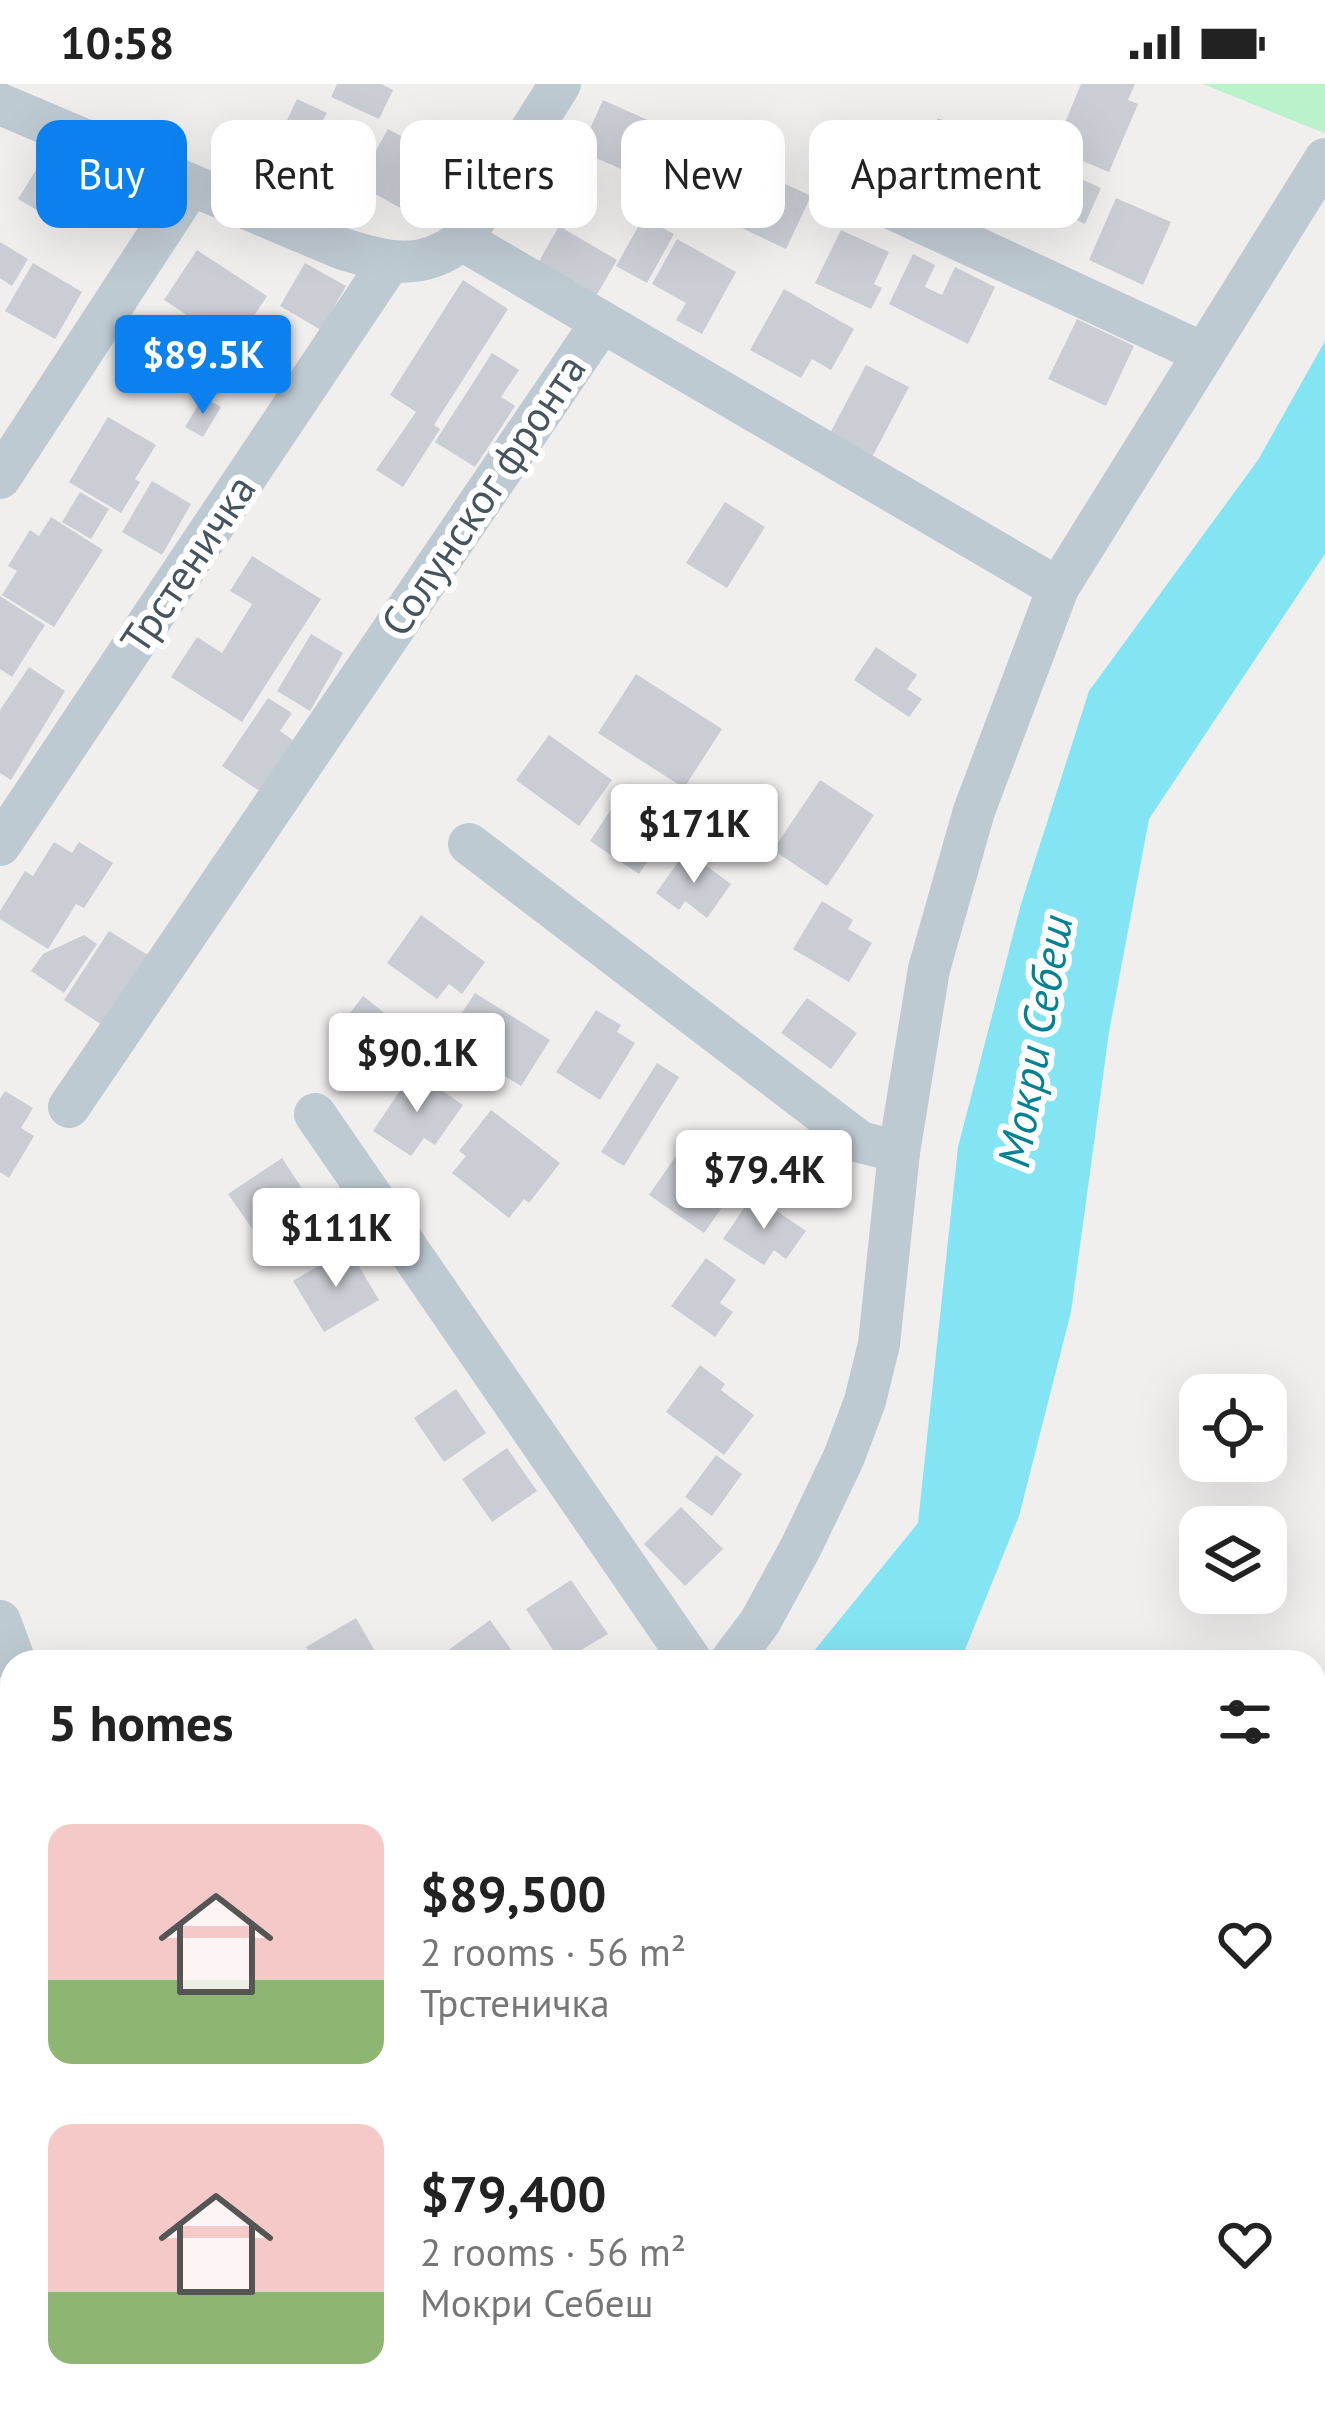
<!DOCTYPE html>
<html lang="en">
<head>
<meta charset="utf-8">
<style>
	body { margin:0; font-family:"PT Sans",sans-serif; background:#f2f2f2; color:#222; height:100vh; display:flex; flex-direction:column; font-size:45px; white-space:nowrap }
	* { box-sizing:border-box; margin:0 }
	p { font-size:39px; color:#767676 }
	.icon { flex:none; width:66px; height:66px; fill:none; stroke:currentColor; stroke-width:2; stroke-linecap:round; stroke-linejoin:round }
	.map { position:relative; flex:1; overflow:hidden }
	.drawer { position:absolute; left:0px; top:1566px; width:1326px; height:771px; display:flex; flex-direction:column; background:#fff; border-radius:36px 36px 0 0; box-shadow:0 12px 48px #0002 }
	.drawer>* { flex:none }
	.hud { position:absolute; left:36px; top:36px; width:1254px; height:108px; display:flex; gap:24px }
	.tools { position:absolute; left:1179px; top:1290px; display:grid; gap:24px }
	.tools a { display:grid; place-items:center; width:108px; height:108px; border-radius:24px; background:#fff; box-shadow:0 12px 48px #0002; font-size:60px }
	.price { position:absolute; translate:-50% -102px; padding:0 27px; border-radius:12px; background:#fff; color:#222; font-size:39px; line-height:78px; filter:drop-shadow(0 3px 6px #0008) }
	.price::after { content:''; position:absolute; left:50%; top:72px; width:36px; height:27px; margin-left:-18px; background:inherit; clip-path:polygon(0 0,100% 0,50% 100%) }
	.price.selected { background:#0b80ef; color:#fff }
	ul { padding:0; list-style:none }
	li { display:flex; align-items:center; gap:36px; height:300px; padding:0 48px }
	li span { display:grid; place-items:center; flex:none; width:336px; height:240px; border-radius:24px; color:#555 }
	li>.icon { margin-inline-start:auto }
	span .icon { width:144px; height:144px; fill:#fffc; stroke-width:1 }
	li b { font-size:51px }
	h2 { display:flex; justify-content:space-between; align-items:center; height:144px; padding:0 48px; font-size:51px }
	.tag { padding:0 42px; border-radius:24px; background:#fff; box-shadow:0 12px 48px #0002; font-size:42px; line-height:108px }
	.tag.selected { background:#0b80ef; color:#fff }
	.status { display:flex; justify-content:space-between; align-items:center; height:84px; padding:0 60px; background:#fff; direction:ltr }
	.status svg { height:33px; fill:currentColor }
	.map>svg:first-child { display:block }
	.green { fill:#b9f2cb }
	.water { fill:#83e4f3 }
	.building { fill:#caced4 }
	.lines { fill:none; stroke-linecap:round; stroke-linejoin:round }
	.minor { stroke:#becad2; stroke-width:42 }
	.labels { text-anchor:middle; stroke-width:12; stroke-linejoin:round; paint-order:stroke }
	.street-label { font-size:42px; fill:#45545d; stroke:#fff }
	.water-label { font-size:45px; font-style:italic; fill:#048193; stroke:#fff }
</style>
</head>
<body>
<div class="status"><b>10:58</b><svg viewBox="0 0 49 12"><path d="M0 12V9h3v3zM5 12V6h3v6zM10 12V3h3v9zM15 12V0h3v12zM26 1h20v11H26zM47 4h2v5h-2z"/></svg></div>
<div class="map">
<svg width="1325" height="2335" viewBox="0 0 1325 2335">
	<rect width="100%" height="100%" fill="#f1eeee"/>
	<polygon class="green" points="1203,0 1325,0 1325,49 1314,45"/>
	<polygon class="water" points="1325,257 1325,470 1149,735 1109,948 1071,1228 1019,1432 960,1578 805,1578 918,1439 958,1063 1021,820 1089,607 1258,376"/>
	<g class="building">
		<polygon points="337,0 381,0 393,6 379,35 331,13"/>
		<polygon points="1081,0 1135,0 1128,16 1138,20 1109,88 1054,65"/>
		<polygon points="297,15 327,29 323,36 349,48 331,87 275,62"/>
		<polygon points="603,16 670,46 646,96 580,67"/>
		<polygon points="938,34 969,47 940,115 898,98 903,87 898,84 917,39 932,46"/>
		<polygon points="388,45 444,75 413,131 357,100"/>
		<polygon points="1039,76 1101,104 1085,140 1058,127 1051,142 1016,126"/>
		<polygon points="39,81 85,109 65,143 18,115"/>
		<polygon points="753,85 811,112 786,165 729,138"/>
		<polygon points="547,89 585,110 573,130 536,109"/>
		<polygon points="1116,114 1171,138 1143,201 1089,176"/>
		<polygon points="643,134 674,150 647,199 616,182"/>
		<polygon points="559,142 617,176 595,214 537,181"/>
		<polygon points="841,146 889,168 874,200 882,204 871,225 815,199"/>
		<polygon points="677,155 736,188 702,250 676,236 686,219 652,200"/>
		<polygon points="0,158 28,175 12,202 0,194"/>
		<polygon points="197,166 267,212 234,262 164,216"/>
		<polygon points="913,170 935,181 925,203 942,211 955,183 995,203 968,260 889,220"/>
		<polygon points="33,179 82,208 55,255 5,227"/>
		<polygon points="305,179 346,202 321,246 280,222"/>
		<polygon points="463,196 508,225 434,341 440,345 403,403 376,386 416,328 390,311"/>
		<polygon points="784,205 854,245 831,286 812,275 801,294 750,266"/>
		<polygon points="1077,235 1134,262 1106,322 1048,295"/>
		<polygon points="492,269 519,286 501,313 515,322 475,383 435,358"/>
		<polygon points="866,281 909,303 870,377 827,355"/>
		<polygon points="203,313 221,323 203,353 185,343"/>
		<polygon points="108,333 156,361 135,395 140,398 121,429 69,398"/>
		<polygon points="152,397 191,420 162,471 122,448"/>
		<polygon points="80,408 109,425 91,455 62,438"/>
		<polygon points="725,418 765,443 727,504 686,479"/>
		<polygon points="51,433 103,466 54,543 2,511 17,487 8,482 30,446 39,452"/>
		<polygon points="252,472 321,515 242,638 171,593 197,553 222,569 252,520 230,507"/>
		<polygon points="0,512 45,541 12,593 0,585"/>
		<polygon points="311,550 343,569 310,627 277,607"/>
		<polygon points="876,563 917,591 907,605 922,615 909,633 854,596"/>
		<polygon points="29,583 65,607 11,696 0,689 0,626"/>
		<polygon points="636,590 722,645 684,704 598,649"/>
		<polygon points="268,614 292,629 280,647 294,657 261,708 222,682"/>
		<polygon points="549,651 612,696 579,742 516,696"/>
		<polygon points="820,696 874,731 827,802 773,766"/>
		<polygon points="624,706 673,739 639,790 590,757"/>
		<polygon points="54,758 72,769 79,758 113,779 84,824 76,820 48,865 0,835 0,827 25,787 33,792"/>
		<polygon points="686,767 731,800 707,834 685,817 679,826 656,809"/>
		<polygon points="822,817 853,836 848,845 872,859 849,898 793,865"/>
		<polygon points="421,831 485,878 462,910 449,900 437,915 387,879"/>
		<polygon points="109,847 151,873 105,943 64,916"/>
		<polygon points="84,851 97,860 64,909 31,887 43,870"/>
		<polygon points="475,909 550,956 521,1002 490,983 496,973 451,945"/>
		<polygon points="363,912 410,949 373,994 354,979 363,966 337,946"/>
		<polygon points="807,914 857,949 831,985 781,949"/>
		<polygon points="596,926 621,941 617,948 635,959 600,1016 556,988"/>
		<polygon points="657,979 679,993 624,1082 601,1068"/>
		<polygon points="413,987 463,1021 435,1061 424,1054 411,1072 373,1047"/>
		<polygon points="5,1007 33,1024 21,1044 34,1052 9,1094 0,1088 0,1015"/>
		<polygon points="491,1026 560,1079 529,1119 524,1115 509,1134 452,1089 466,1072 459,1067"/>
		<polygon points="689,1053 745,1091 704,1149 649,1111"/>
		<polygon points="282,1074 315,1124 262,1159 228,1110"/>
		<polygon points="753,1111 806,1147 786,1175 774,1166 764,1181 723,1155"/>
		<polygon points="348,1164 379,1216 324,1248 293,1197"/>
		<polygon points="706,1174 736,1196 720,1219 733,1228 715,1253 671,1222"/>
		<polygon points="700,1281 725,1300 721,1306 754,1331 724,1371 666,1328"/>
		<polygon points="456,1305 486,1349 444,1378 414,1334"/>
		<polygon points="507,1364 537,1407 492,1438 462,1395"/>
		<polygon points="716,1371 742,1390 712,1432 685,1413"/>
		<polygon points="681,1423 723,1465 685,1502 644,1460"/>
		<polygon points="571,1496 608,1550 561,1578 526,1525"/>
		<polygon points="356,1534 381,1578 315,1578 306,1563"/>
		<polygon points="490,1536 520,1578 454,1578 447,1567"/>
		<polygon points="0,1752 12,1759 12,1818 7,1828 0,1825"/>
		<polygon points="1314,1820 1325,1821 1325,1901 1314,1900"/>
		<polygon points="12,1866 12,1916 0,1924 0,1874"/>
		<polygon points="1323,2145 1325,2145 1325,2201 1314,2199"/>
		<polygon points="1094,2325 1145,2325 1134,2335 1083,2335"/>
	</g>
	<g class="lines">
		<g class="minor">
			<path d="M0,20L340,164C386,178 421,189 462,156L560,0"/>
			<polyline points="854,107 1203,269"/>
			<polyline points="462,156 1058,504"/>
			<polyline points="0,394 191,101"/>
			<polyline points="469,760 860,1058 899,1068"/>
			<polyline points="0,761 389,179"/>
			<polyline points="69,1023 602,238"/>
			<polyline points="315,1030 692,1578"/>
			<polyline points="0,1537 15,1578"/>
			<polyline points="730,1578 760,1538 801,1463 844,1373 865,1317 879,1260 899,1068 929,885 974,727 1058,504 1325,75"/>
			<polyline points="1314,1987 1325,1972"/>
			<polyline points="0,2289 12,2271"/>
		</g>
	</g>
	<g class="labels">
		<g class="street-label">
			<text transform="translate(483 411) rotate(-56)" y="15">Солунског фронта</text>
			<text transform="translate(188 480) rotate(-56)" y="15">Трстеничка</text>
		</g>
		<g class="water-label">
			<text transform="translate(1035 957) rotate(-80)" y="16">Мокри Себеш</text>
		</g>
	</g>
</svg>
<div class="tools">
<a><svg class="icon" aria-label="locate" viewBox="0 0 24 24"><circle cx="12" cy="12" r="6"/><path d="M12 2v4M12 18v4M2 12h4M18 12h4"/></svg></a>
<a><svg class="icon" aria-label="layers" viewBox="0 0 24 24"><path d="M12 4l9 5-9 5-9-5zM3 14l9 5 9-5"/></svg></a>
</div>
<b class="price selected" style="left:203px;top:333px">$89.5K</b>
<b class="price" style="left:694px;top:802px">$171K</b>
<b class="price" style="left:417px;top:1031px">$90.1K</b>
<b class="price" style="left:764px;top:1148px">$79.4K</b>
<b class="price" style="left:336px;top:1206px">$111K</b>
<div class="hud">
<a class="tag selected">Buy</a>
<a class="tag">Rent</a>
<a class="tag">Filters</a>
<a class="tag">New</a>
<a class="tag">Apartment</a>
</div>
<section class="drawer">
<h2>5 homes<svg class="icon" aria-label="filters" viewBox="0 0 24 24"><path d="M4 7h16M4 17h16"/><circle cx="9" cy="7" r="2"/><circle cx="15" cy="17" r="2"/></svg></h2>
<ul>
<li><span style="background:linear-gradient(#f6c9c9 65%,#8fb573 0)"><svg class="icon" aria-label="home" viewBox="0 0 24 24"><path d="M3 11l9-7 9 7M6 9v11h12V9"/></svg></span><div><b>$89,500</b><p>2 rooms · 56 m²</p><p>Трстеничка</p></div><svg class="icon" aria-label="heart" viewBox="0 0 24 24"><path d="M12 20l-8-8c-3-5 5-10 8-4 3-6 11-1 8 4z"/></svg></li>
<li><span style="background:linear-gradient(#f6c9c9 70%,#8fb573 0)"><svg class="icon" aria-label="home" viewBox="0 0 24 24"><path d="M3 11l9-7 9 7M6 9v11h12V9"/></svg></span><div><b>$79,400</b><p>2 rooms · 56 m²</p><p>Мокри Себеш</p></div><svg class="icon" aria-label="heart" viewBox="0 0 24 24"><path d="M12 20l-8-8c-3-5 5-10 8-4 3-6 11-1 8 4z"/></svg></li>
</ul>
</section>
</div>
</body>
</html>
